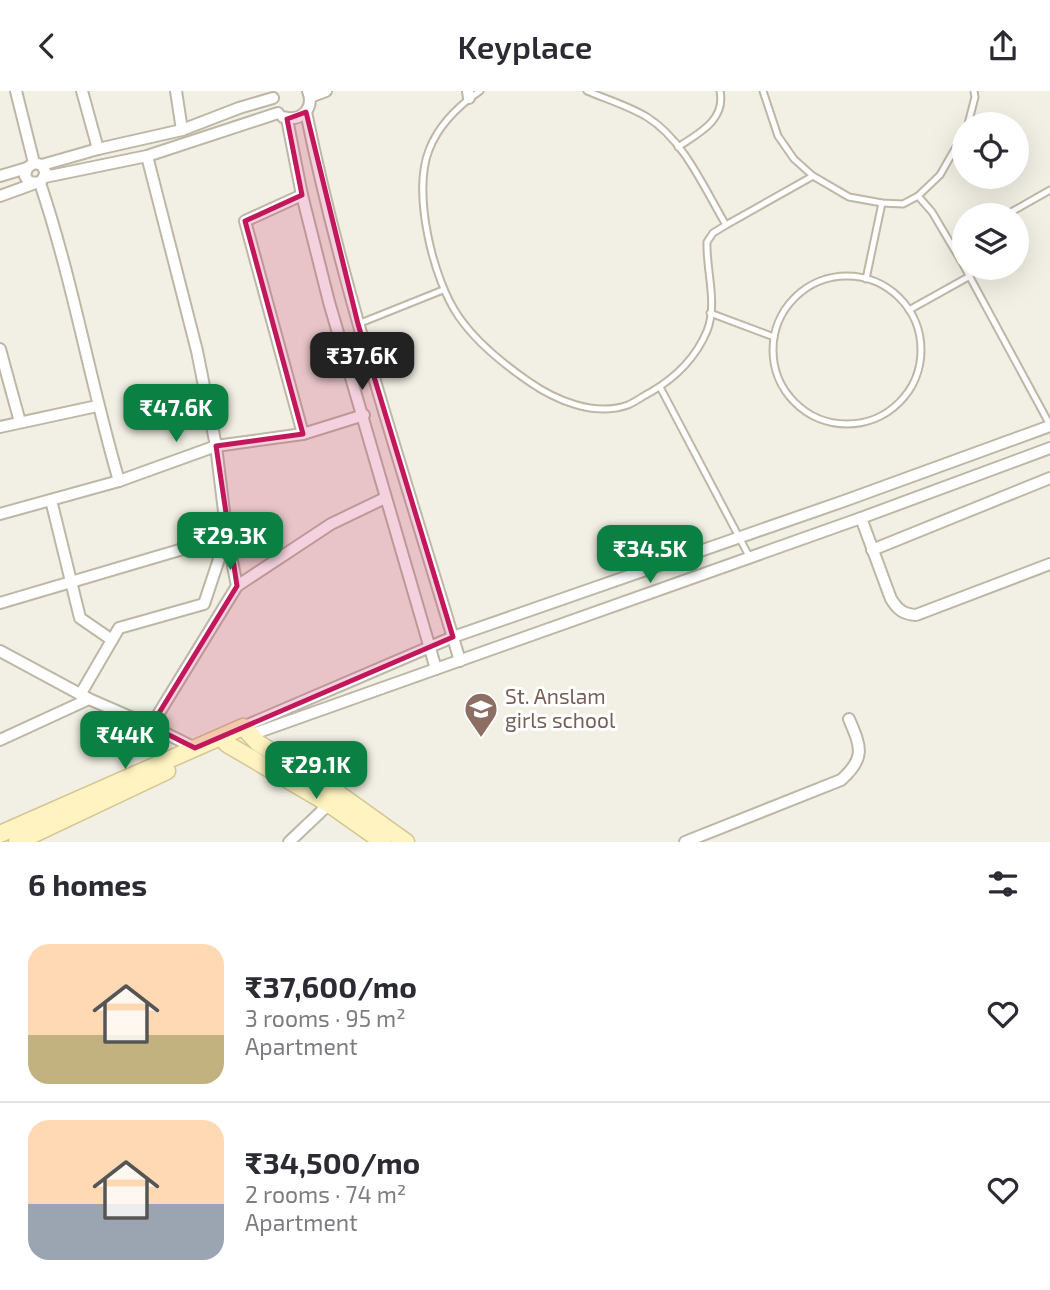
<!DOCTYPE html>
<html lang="en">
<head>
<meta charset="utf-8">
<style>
	body { margin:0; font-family:"Exo 2",sans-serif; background:#f2f2f3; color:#2b2b33; height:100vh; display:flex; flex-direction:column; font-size:26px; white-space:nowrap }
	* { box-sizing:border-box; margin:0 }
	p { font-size:23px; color:#7c7c81 }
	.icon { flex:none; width:38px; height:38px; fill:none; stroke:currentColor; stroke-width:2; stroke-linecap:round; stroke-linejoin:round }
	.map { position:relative; height:751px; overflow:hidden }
	.side { display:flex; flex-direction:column; background:#fff; flex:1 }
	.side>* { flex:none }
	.fabs { position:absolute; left:952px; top:21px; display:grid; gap:14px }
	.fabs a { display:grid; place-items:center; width:77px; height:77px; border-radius:50%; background:#fff; box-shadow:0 7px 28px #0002; font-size:35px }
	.price { position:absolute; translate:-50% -60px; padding:0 16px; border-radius:14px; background:#0b8043; color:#fff; font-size:23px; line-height:46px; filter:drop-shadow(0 2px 4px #0008) }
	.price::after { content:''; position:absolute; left:50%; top:42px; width:21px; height:16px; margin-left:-10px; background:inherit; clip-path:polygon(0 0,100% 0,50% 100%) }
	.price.on { background:#222; color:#fff }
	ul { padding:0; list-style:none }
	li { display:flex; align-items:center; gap:21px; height:175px; padding:0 28px }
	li+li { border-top:2px solid #e1e1e2 }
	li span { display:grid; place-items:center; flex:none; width:196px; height:140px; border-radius:21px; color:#555 }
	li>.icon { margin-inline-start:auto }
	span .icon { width:84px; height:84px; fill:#fffc; stroke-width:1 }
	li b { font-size:30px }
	h2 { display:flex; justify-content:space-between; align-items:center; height:84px; padding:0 28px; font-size:30px }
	header { display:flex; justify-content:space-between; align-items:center; height:91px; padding:0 28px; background:#fff; font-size:32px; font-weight:600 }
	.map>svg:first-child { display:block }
	.building { fill:#d4cbb9 }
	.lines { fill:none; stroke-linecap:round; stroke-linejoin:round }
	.lane-casing { stroke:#beb7a6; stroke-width:9 }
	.street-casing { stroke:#beb7a6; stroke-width:14 }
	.secondary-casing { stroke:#d4c692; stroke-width:19 }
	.lane { stroke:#fff; stroke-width:5 }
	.street { stroke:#fff; stroke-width:10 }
	.secondary { stroke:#fff4c1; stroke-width:16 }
	.marked { fill:#c2185b; fill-opacity:0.2; stroke:#c2185b; stroke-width:5; stroke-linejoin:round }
	.labels { text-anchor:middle; stroke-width:6; stroke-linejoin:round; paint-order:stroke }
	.education-label { font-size:21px; fill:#785e54; stroke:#fff; text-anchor:start }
</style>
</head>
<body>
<header><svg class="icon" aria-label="back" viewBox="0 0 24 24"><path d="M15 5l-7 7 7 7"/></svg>Keyplace<svg class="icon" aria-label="share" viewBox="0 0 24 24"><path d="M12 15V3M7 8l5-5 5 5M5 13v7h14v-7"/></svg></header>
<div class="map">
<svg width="1050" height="751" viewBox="0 0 1050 751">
	<rect width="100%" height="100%" fill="#f2efe4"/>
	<polygon class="building" points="332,249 335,261 312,267 309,255"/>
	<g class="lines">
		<defs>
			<g id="lane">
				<path d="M480,0C458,15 439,33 429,59C412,102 433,189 459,226C477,252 502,272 528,290C555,309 594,326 628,314C635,311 643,305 651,301C675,287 696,266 707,240C718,212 706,180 707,151L713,142L726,134L813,85"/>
				<path d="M587,0C606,8 629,15 647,26C684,49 704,97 726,134"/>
				<polyline points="763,0 778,45 794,68 813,85 849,106 882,112 903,113 918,105 932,121 964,175"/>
				<polyline points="968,33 975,6 974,0"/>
				<path d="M678,56C699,42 726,29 720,0"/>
				<polyline points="918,105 940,84 964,42"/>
				<polyline points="1006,124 1050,99"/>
				<polyline points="953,155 964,149"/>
				<polyline points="965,177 1050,334"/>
				<circle cx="847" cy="259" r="74"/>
				<polyline points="866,188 882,112"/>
				<polyline points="909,219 970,185"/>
				<polyline points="710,222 774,246"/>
				<polyline points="358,233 443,199"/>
				<polyline points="660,296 749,465"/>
			</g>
			<g id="street">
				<polyline points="16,0 34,72"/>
				<polyline points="82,0 98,58"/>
				<polyline points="176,0 182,39"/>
				<polyline points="468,0 469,7"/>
				<polyline points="310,6 326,0"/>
				<path d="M306,21C344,207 406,388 460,570"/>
				<path d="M283,26C301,31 315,18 308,0"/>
				<polyline points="287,28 302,104 329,211 436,578"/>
				<polyline points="147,65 197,260 216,355 227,445 237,495"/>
				<path d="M34,72L42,74L46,82L40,92C73,190 90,291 119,390"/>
				<polyline points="34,72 27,77 25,85 29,91 40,92"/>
				<polyline points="42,74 98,58 182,39 239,17 273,7"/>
				<polyline points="0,85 27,77"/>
				<polyline points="45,86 147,65 278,22"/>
				<polyline points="302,104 245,130 303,343"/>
				<polyline points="0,105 33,93"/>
				<polyline points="0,258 20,331"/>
				<polyline points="0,336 97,315"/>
				<polyline points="51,409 80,527 112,549"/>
				<polyline points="0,423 119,390 216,355 303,343 364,324"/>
				<path d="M861,427L891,508C898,519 903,523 916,524L1050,473"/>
				<polyline points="872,459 1050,387"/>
				<polyline points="0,512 227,445"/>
				<polyline points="0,560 89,608 151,635 195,657"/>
				<polyline points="80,604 119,537 204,513 226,447"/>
				<polyline points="151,635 237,495 331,433 385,407"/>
				<polyline points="243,636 453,546 844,410 1050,335"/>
				<polyline points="250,644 861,427 1050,357"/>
				<polyline points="0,649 89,608"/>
				<polyline points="289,751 329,713"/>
				<path d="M685,751L841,689C866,667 861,656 849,628"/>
			</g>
			<g id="secondary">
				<polyline points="221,646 227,653 329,713 383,751"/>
				<polyline points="0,743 243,636 258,652 332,698 406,751"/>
				<polyline points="17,751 167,680"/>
			</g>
		</defs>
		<use href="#lane" class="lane-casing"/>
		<use href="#street" class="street-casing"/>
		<use href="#secondary" class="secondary-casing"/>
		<use href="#lane" class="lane"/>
		<use href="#street" class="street"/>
		<use href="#secondary" class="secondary"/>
	</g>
	<path class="marked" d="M306,21L358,233L453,546L195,657L151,635L237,495L216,355L303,343L245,130L302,104L287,28Z"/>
	<defs>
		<symbol id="school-pin" viewBox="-11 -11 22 30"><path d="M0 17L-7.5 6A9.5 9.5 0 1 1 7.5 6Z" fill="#8d6e63" stroke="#fff"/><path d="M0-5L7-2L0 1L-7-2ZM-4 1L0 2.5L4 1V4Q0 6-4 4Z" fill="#fff"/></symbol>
	</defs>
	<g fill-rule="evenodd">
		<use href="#school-pin" x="462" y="599" width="38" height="52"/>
	</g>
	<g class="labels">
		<g class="education-label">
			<text x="505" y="613">St. Anslam<tspan x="505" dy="24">girls school</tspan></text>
		</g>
	</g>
</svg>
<div class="fabs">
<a><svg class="icon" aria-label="locate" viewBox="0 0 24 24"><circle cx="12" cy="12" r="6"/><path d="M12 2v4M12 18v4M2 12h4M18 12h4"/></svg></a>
<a><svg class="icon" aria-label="layers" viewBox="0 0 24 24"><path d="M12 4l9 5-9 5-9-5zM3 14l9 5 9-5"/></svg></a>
</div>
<b class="price on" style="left:362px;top:301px">₹37.6K</b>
<b class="price" style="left:176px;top:353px">₹47.6K</b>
<b class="price" style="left:230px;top:481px">₹29.3K</b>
<b class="price" style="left:650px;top:494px">₹34.5K</b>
<b class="price" style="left:125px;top:680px">₹44K</b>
<b class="price" style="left:316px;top:710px">₹29.1K</b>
</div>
<section class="side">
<h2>6 homes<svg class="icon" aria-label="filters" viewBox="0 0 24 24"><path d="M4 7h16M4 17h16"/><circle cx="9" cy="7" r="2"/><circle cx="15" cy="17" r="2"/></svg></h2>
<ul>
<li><span style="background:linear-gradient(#ffd9b3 65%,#c2b280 0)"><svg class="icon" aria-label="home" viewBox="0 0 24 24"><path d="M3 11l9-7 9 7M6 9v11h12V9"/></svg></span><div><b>₹37,600/mo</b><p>3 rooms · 95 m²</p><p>Apartment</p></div><svg class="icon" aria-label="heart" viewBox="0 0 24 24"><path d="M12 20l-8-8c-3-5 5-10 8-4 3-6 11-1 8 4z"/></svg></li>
<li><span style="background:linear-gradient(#ffd9b3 60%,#9aa5b1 0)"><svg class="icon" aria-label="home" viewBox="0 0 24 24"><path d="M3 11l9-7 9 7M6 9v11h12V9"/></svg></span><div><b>₹34,500/mo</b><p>2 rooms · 74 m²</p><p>Apartment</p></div><svg class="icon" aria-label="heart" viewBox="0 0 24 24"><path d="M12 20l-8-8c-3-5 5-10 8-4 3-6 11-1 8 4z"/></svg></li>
</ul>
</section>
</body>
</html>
